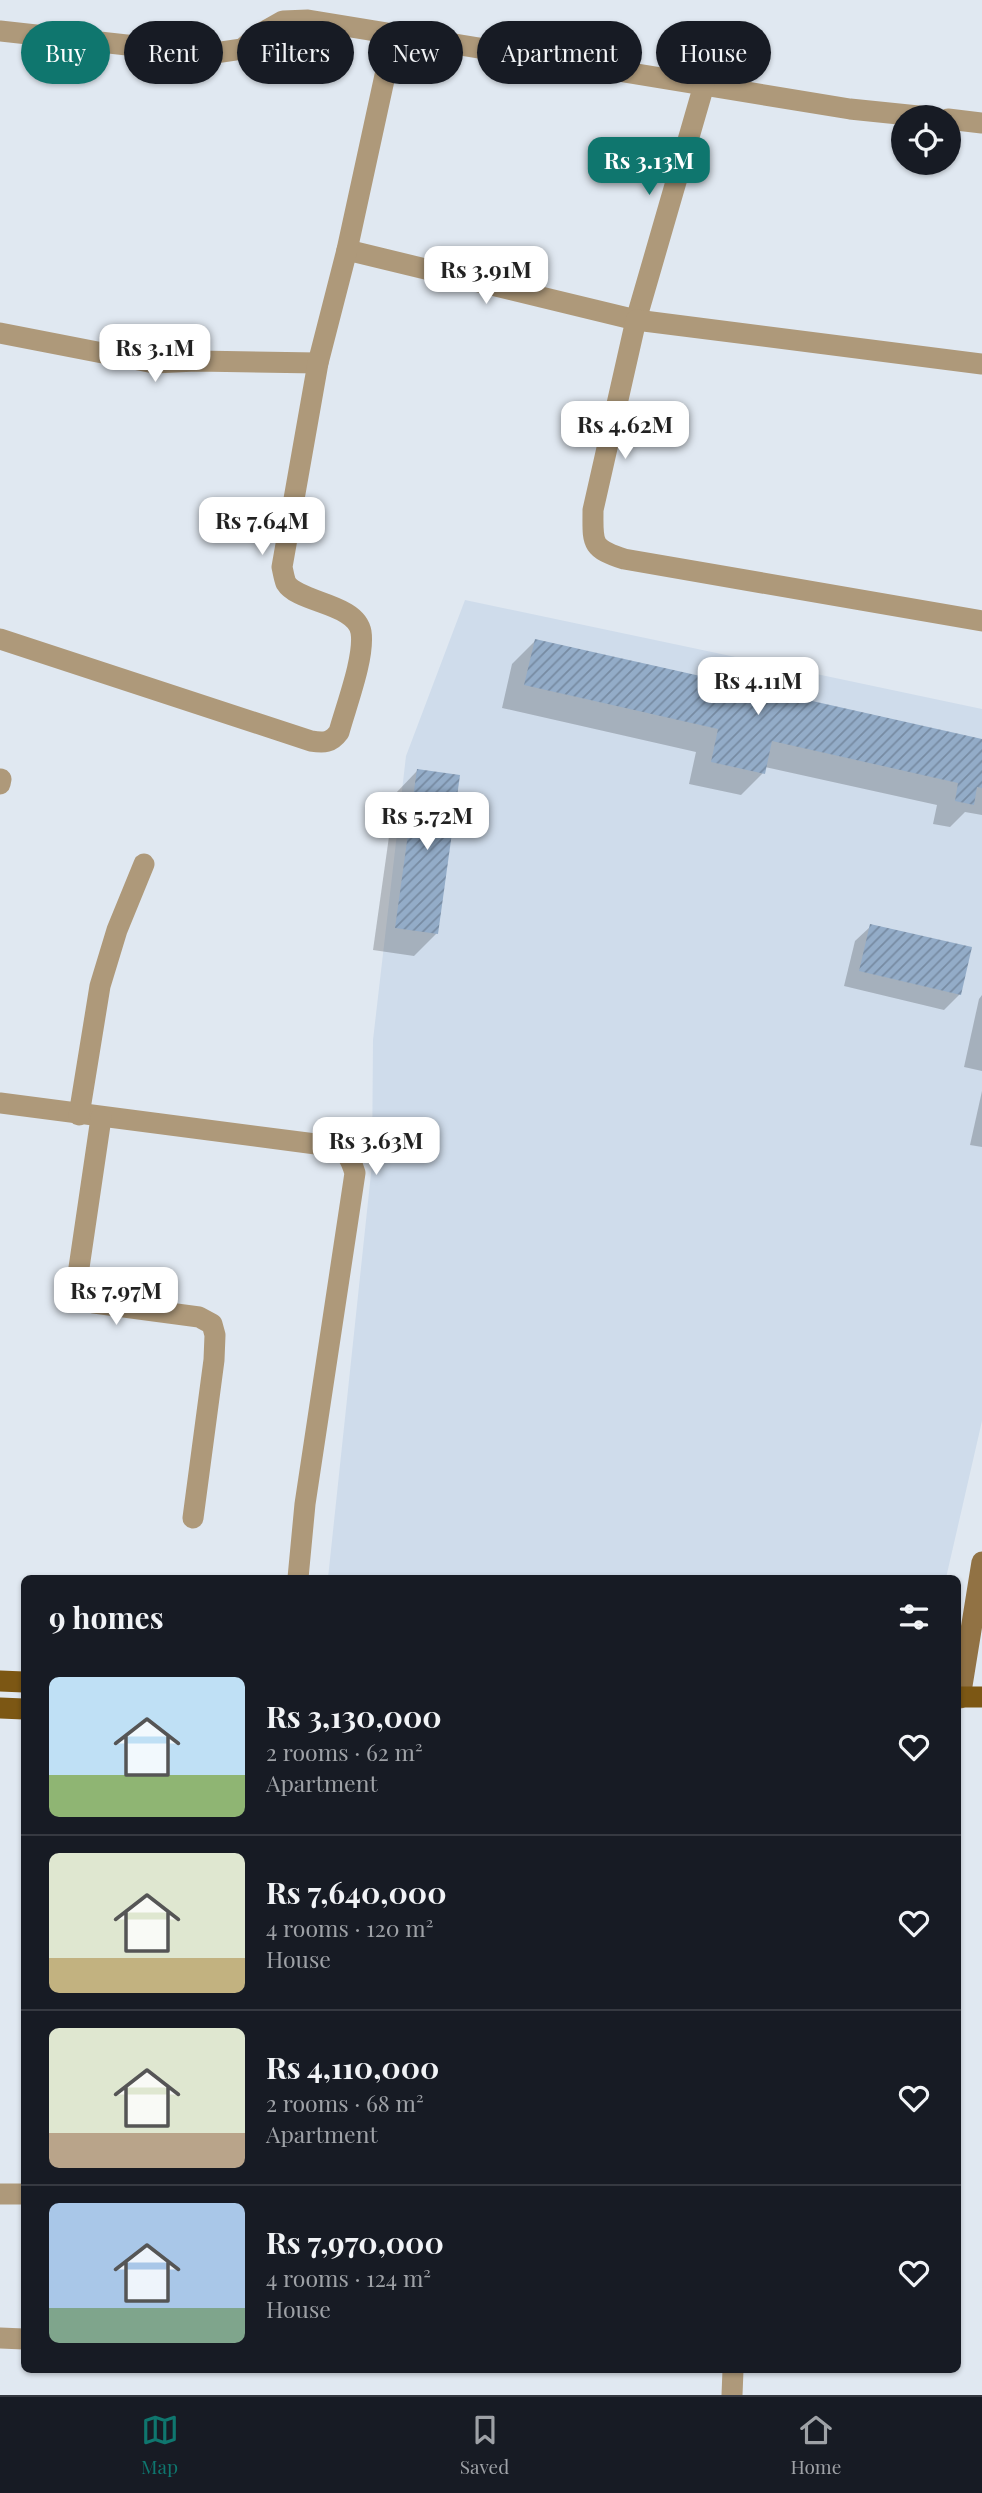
<!DOCTYPE html>
<html lang="en">
<head>
<meta charset="utf-8">
<style>
	body { margin:0; font-family:"Playfair Display",serif; background:#242831; color:#f1f3f6; height:100vh; display:flex; flex-direction:column; font-size:26px; white-space:nowrap }
	* { box-sizing:border-box; margin:0 }
	p { font-size:23px; color:#9ea1a6 }
	.icon { flex:none; width:38px; height:38px; fill:none; stroke:currentColor; stroke-width:2; stroke-linecap:round; stroke-linejoin:round }
	.map { position:relative; flex:1; overflow:hidden }
	.details { position:absolute; left:21px; top:1575px; width:940px; height:798px; display:flex; flex-direction:column; background:#171b24; border-radius:10px; box-shadow:0 2px 5px #0004 }
	.details>* { flex:none }
	.hud { position:absolute; left:21px; top:21px; width:942px; height:63px; display:flex; gap:14px }
	.buttons { position:absolute; left:891px; top:105px; display:grid; gap:14px }
	.buttons a { display:grid; place-items:center; width:70px; height:70px; border-radius:50%; background:#171b24; box-shadow:0 2px 5px #0004; font-size:35px }
	.price { position:absolute; translate:-50% -60px; padding:0 16px; border-radius:14px; background:#fff; color:#222; font-size:23px; line-height:46px; filter:drop-shadow(0 2px 4px #0008) }
	.price::after { content:''; position:absolute; left:50%; top:42px; width:21px; height:16px; margin-left:-10px; background:inherit; clip-path:polygon(0 0,100% 0,50% 100%) }
	.price.current { background:#0f766e; color:#fff }
	ul { padding:0; list-style:none }
	li { display:flex; align-items:center; gap:21px; height:175px; padding:0 28px }
	li+li { border-top:2px solid #363941 }
	li span { display:grid; place-items:center; flex:none; width:196px; height:140px; border-radius:10px; color:#555 }
	li>.icon { margin-inline-start:auto }
	span .icon { width:84px; height:84px; fill:#fffc; stroke-width:1 }
	li b { font-size:30px }
	h2 { display:flex; justify-content:space-between; align-items:center; height:84px; padding:0 28px; font-size:30px }
	.tag { padding:0 24px; border-radius:32px; background:#171b24; box-shadow:0 2px 5px #0004; font-size:24px; line-height:63px }
	.tag.current { background:#0f766e; color:#fff }
	.tab-bar { display:flex; justify-content:space-around; align-items:center; height:98px; border-top:2px solid #363941; background:#171b24; font-size:19px; color:#9ea1a6 }
	.tab-bar a { display:grid; justify-items:center; gap:4px }
	.tab-bar .current { color:#0f766e }
	.map>svg:first-child { display:block }
	.built { fill:#cfdceb }
	.shadow { fill:#0003 }
	.building { fill:url(#building-hatch) }
	.lines { fill:none; stroke-linecap:round; stroke-linejoin:round }
	.street { stroke:#ae997a; stroke-width:21 }
	.secondary { stroke:#917244; stroke-width:21 }
	.primary { stroke:#7c5714; stroke-width:21 }
</style>
</head>
<body>
<div class="map">
<svg width="982" height="2395" viewBox="0 0 982 2395">
	<defs>
		<pattern id="building-hatch" width="6" height="6" patternUnits="userSpaceOnUse" patternTransform="scale(1.75)"><rect width="6" height="6" fill="#93acc8"/><path d="M-1 1l2-2M0 6l6-6M5 7l2-2" fill="none" stroke="#778ba2"/></pattern>
	</defs>
	<rect width="100%" height="100%" fill="#e0e8f1"/>
	<polygon class="built" points="465,600 982,709 982,1421 946,1578 328,1578 372,1164 373,1040 406,756"/>
	<g class="shadow">
		<polygon points="535,641 982,741 982,815 965,812 950,827 933,824 937,805 765,767 763,773 741,795 689,784 696,752 502,708 512,664"/>
		<polygon points="417,771 437,933 414,956 373,950 395,794"/>
		<polygon points="871,926 960,994 944,1010 844,986 855,941"/>
		<polygon points="982,995 982,1071 964,1067 979,999"/>
		<polygon points="982,1091 982,1147 970,1145"/>
	</g>
	<g class="building">
		<polygon points="535,639 982,739 982,788 977,787 974,805 955,801 958,783 772,741 765,774 711,762 718,729 524,685"/>
		<polygon points="417,769 460,775 438,934 395,928"/>
		<polygon points="870,924 972,947 961,995 859,971"/>
	</g>
	<g class="lines">
		<g class="street">
			<polyline points="0,31 208,54 242,49 260,34 283,21 308,20 850,109 928,117"/>
			<polyline points="948,119 982,123"/>
			<polyline points="347,250 636,320 704,85"/>
			<polyline points="0,333 154,363 196,361 318,363"/>
			<path d="M982,364L636,320L593,510C593,543 590,548 624,559L982,621"/>
			<path d="M0,639L311,741C324,743 331,743 339,732C346,706 365,657 361,632C356,603 298,603 286,583C284,578 283,571 282,567L318,363L347,250L394,34"/>
			<polyline points="0,784 1,779"/>
			<path d="M0,1103L331,1146C347,1151 350,1157 355,1173L305,1504L298,1578"/>
			<polyline points="79,1115 100,986 117,930 144,864"/>
			<polyline points="101,1118 76,1288 80,1297 94,1303 199,1317 212,1324 215,1335 214,1360 193,1518"/>
			<polyline points="0,2194 24,2194"/>
			<polyline points="0,2338 24,2339"/>
			<polyline points="732,2395 733,2370"/>
		</g>
		<polyline class="secondary" points="960,1698 982,1562"/>
		<g class="primary">
			<polyline points="0,1681 24,1682"/>
			<polyline points="957,1697 982,1697"/>
			<polyline points="0,1708 24,1709"/>
		</g>
	</g>
</svg>
<div class="buttons">
<a><svg class="icon" aria-label="locate" viewBox="0 0 24 24"><circle cx="12" cy="12" r="6"/><path d="M12 2v4M12 18v4M2 12h4M18 12h4"/></svg></a>
</div>
<b class="price current" style="left:649px;top:197px">Rs 3.13M</b>
<b class="price" style="left:486px;top:306px">Rs 3.91M</b>
<b class="price" style="left:155px;top:384px">Rs 3.1M</b>
<b class="price" style="left:625px;top:461px">Rs 4.62M</b>
<b class="price" style="left:262px;top:557px">Rs 7.64M</b>
<b class="price" style="left:758px;top:717px">Rs 4.11M</b>
<b class="price" style="left:427px;top:852px">Rs 5.72M</b>
<b class="price" style="left:376px;top:1177px">Rs 3.63M</b>
<b class="price" style="left:116px;top:1327px">Rs 7.97M</b>
<div class="hud">
<a class="tag current">Buy</a>
<a class="tag">Rent</a>
<a class="tag">Filters</a>
<a class="tag">New</a>
<a class="tag">Apartment</a>
<a class="tag">House</a>
</div>
<section class="details">
<h2>9 homes<svg class="icon" aria-label="filters" viewBox="0 0 24 24"><path d="M4 7h16M4 17h16"/><circle cx="9" cy="7" r="2"/><circle cx="15" cy="17" r="2"/></svg></h2>
<ul>
<li><span style="background:linear-gradient(#bfe0f5 70%,#8fb573 0)"><svg class="icon" aria-label="home" viewBox="0 0 24 24"><path d="M3 11l9-7 9 7M6 9v11h12V9"/></svg></span><div><b>Rs 3,130,000</b><p>2 rooms · 62 m²</p><p>Apartment</p></div><svg class="icon" aria-label="heart" viewBox="0 0 24 24"><path d="M12 20l-8-8c-3-5 5-10 8-4 3-6 11-1 8 4z"/></svg></li>
<li><span style="background:linear-gradient(#dfe7d0 75%,#c2b280 0)"><svg class="icon" aria-label="home" viewBox="0 0 24 24"><path d="M3 11l9-7 9 7M6 9v11h12V9"/></svg></span><div><b>Rs 7,640,000</b><p>4 rooms · 120 m²</p><p>House</p></div><svg class="icon" aria-label="heart" viewBox="0 0 24 24"><path d="M12 20l-8-8c-3-5 5-10 8-4 3-6 11-1 8 4z"/></svg></li>
<li><span style="background:linear-gradient(#dfe7d0 75%,#b9a48a 0)"><svg class="icon" aria-label="home" viewBox="0 0 24 24"><path d="M3 11l9-7 9 7M6 9v11h12V9"/></svg></span><div><b>Rs 4,110,000</b><p>2 rooms · 68 m²</p><p>Apartment</p></div><svg class="icon" aria-label="heart" viewBox="0 0 24 24"><path d="M12 20l-8-8c-3-5 5-10 8-4 3-6 11-1 8 4z"/></svg></li>
<li><span style="background:linear-gradient(#a9c7e8 75%,#7fa58c 0)"><svg class="icon" aria-label="home" viewBox="0 0 24 24"><path d="M3 11l9-7 9 7M6 9v11h12V9"/></svg></span><div><b>Rs 7,970,000</b><p>4 rooms · 124 m²</p><p>House</p></div><svg class="icon" aria-label="heart" viewBox="0 0 24 24"><path d="M12 20l-8-8c-3-5 5-10 8-4 3-6 11-1 8 4z"/></svg></li>
</ul>
</section>
</div>
<nav class="tab-bar">
<a class="current"><svg class="icon" aria-label="map" viewBox="0 0 24 24"><path d="M3 6l6-2 6 2 6-2v14l-6 2-6-2-6 2zM9 4v14M15 6v14"/></svg>Map</a>
<a><svg class="icon" aria-label="saved" viewBox="0 0 24 24"><path d="M7 4h10v16l-5-4-5 4z"/></svg>Saved</a>
<a><svg class="icon" aria-label="home" viewBox="0 0 24 24"><path d="M3 11l9-7 9 7M6 9v11h12V9"/></svg>Home</a>
</nav>
</body>
</html>
